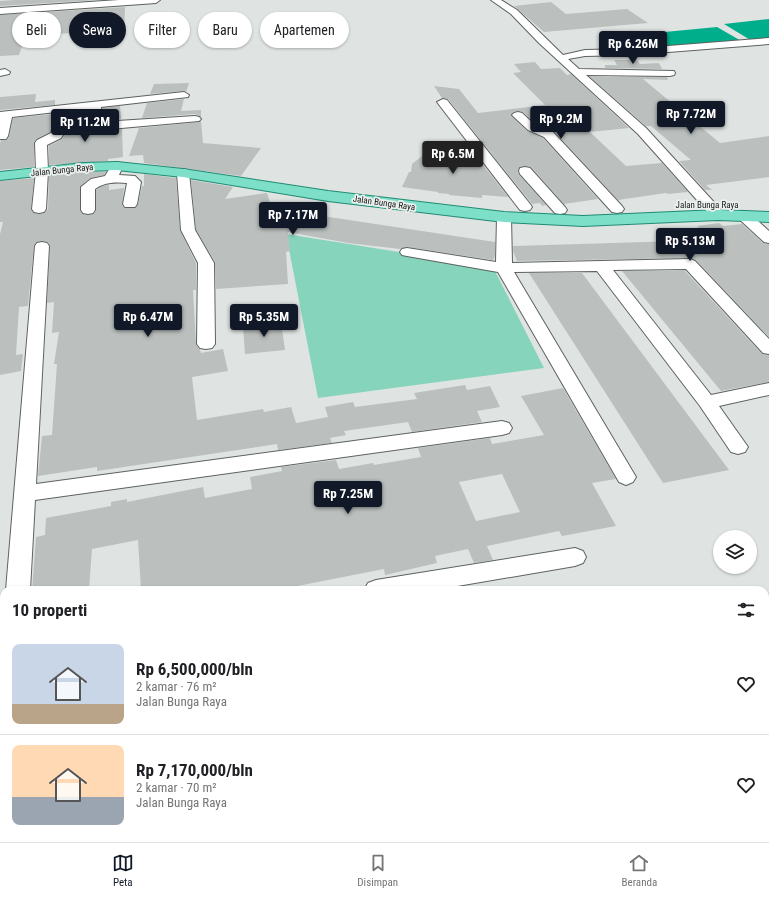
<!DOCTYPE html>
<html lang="id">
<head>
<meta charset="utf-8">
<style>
	body { margin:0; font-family:"Roboto Condensed",sans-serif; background:#f2f2f2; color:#202124; height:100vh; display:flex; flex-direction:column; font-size:15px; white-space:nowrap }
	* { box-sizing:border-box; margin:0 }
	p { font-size:13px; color:#757577 }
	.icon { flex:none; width:22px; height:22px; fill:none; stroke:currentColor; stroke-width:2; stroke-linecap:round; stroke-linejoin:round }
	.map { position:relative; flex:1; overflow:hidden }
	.drawer { position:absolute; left:0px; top:586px; width:769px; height:256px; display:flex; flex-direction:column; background:#fff; border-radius:12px 12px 0 0; box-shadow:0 1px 3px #0004 }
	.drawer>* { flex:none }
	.banner { position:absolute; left:12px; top:12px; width:400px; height:36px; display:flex; gap:8px }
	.controls { position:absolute; left:713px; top:530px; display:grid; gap:8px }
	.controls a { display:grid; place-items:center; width:44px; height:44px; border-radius:50%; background:#fff; box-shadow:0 1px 3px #0004; font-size:20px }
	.price { position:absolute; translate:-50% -34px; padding:0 9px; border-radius:4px; background:#111827; color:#fff; font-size:13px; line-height:26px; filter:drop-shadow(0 1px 2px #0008) }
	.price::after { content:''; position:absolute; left:50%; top:24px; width:12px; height:9px; margin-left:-6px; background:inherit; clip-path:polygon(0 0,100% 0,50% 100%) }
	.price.current { background:#222; color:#fff }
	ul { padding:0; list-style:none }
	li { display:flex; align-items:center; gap:12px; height:100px; padding:0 12px }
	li+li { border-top:1px solid #e0e0e0 }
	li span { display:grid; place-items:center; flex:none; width:112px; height:80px; border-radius:8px; color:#555 }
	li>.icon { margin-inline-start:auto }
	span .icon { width:48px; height:48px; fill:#fffc; stroke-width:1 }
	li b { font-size:17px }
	h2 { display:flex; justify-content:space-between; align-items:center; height:48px; padding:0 12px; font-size:17px }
	.tag { padding:0 14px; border-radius:18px; background:#fff; box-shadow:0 1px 3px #0004; font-size:14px; line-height:36px }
	.tag.current { background:#111827; color:#fff }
	.tabs { display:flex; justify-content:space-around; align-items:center; height:56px; border-top:1px solid #e0e0e0; background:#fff; font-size:11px; color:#757577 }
	.tabs a { display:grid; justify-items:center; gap:2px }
	.tabs .current { color:#111827 }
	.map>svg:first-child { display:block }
	.green { fill:#87d4bc }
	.water { fill:#01ae8c }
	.building { fill:#bbc0be; fill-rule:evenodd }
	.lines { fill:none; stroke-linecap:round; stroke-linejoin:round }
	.minor-casing { stroke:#5d6260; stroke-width:2 }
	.primary-casing { stroke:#208b73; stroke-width:2 }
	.minor { fill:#fff; fill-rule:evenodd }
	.primary { fill:#7ddfc8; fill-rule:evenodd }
	.labels { text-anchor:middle; stroke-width:3.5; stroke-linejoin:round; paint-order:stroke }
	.far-street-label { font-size:9px; fill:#161717; stroke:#ecf1ef }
</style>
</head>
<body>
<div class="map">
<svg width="769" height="842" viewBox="0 0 769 842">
	<rect width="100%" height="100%" fill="#dfe4e2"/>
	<polygon class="green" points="286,234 493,267 544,368 318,398"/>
	<g class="water">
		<polygon points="769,19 769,40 752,41 724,24"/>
		<polygon points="717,27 743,42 651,49 633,35"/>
	</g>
	<g class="building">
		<polygon points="14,0 97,0 0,6 0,1"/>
		<polygon points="551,2 566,14 627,9 648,23 544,32 514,6"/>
		<polygon points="125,7 124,37 94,40 94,31 25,37 19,55 0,56 0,15"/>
		<polygon points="614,60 637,60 640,64 659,63 662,69 605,68 605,65 617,65"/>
		<polygon points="535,62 541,69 560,68 567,75 571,74 629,128 590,132 626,166 662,163 688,192 668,194 666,193 618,200 553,130 537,125 523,112 518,111 513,112 511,116 527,131 543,138 598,199 564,204 531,167 525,166 520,167 518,171 519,175 546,205 542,206 540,203 532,204 448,99 442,98 434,86 459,89 478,113 545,105 513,73 521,72 514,64"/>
		<polygon points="590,77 667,77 668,80 643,79 720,143 769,136 769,177 706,185 712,190 705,190 679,161 691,160 651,126 646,126"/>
		<polygon points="189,83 186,92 184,91 150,94 154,84"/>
		<polygon points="36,94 35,102 55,100 55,105 0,110 0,97"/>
		<polygon points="184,99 181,111 201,110 201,117 195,114 142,118 147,103"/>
		<polygon points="120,106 121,119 103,120 103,108"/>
		<polygon points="88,111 88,124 94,129 99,131 122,129 123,157 108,159 108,161 49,165 49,146 62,139 64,136 68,112"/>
		<polygon points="54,114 50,132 36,139 34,142 34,167 0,170 0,144 1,140 6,140 9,137 13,118"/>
		<polygon points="201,121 203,143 261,148 241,176 144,163 143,155 129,156 139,128 199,122"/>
		<polygon points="457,142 466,143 508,197 482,195 482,198 449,195 449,194 438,193 438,192 402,187 409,172 411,172 412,164 427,152 456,159"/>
		<polygon points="83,172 106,172 104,175 90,178 80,187 80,210 83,214 88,215 93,214 96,211 96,190 103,186 109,185 109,190 124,188 122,205 125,208 135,208 138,204 142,186 144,186 144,174 176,178 180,230 196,263 196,290 193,290 196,344 200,350 201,353 223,349 228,371 192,377 197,420 263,409 264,412 291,407 296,423 328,417 325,407 353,402 355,407 417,399 414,393 465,385 467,390 490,386 500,407 477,411 482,422 412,432 408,422 344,431 346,435 330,438 332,443 278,450 277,444 97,471 97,467 38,476 42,436 52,435 57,364 54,364 59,332 52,333 54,302 47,303 50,246 48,242 42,241 37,242 34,245 28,306 19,307 16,355 23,354 21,371 0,375 0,234 3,222 0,222 0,181 34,178 31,209 34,213 39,214 44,213 48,209 49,176"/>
		<polygon points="191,180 233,187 225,199 267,193 271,205 274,205 276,209 495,242 495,256 493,260 407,247 400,249 348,243 288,232 290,251 286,252 288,284 216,289 215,262 196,230"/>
		<polygon points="719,223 723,226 742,224 763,243 769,244 769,337 696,260 691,258 517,261 513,251 513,246 712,240 697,226"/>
		<polygon points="622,271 685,271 762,354 769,355 769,382 721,391"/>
		<polygon points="529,273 582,273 729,470 663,483"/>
		<polygon points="281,322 285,350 245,354 243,326"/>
		<path d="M563,388L616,479L592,483L616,526L562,536L559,531L487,546L493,560L474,563L468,549L435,556L437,563L385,575L384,569L277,590H141L138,540L92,549L89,590H32L36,537L45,535L46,518L111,506V502L127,499V502L203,487L205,498L252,489L250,477L282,471L281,467L336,460L339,469L373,463L374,465L421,457L418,448L490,438L492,444L544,435L521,396ZM502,474L520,512L476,521L459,482Z"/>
	</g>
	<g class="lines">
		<defs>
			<g id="minor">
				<polygon points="119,0 160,0 156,3 0,14 0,8"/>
				<polygon points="491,0 501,0 517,10 563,55 585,50 630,49 769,38 769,44 630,55 585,56 568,59 579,69 674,71 675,73 674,75 670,76 586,75 646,128 723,212 725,215 723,218 718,219 713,218 638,134 539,43 511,14"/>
				<polygon points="5,69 10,72 9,74 0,76 0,70"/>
				<polygon points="184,92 189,95 188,97 101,107 102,122 195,116 199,117 201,119 199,121 99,130 95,128 90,124 90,109 67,111 63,135 61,138 47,145 48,171 46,209 44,212 39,213 34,212 32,209 36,171 35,143 37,140 51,133 56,112 12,117 8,136 6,139 0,139 0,112"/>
				<polygon points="443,99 447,100 530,204 532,207 530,210 525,211 520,210 437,102"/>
				<polygon points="518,112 522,113 536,126 552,131 622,206 624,209 622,212 617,213 612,212 544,137 528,130 514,117 512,115 514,113"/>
				<path d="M117,162L121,163L123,166L119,175L135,176L141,182L137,204L135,207H125L123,204L127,183C116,182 105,182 95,189V210L93,213L88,214L83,213L81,210V187L91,179L105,176L113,163Z"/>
				<polygon points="525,167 530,168 565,207 567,210 565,213 560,214 555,213 520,174 519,171 520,168"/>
				<polygon points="183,169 188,170 189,173 195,230 214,263 215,344 212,348 206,349 200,348 197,344 198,263 181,230 177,173 178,170"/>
				<polygon points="743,211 748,212 769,231 769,243 764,242 738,218 736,215 738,212"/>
				<polygon points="504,213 509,214 511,217 512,263 690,259 695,261 769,339 769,354 763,353 686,269 613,270 711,395 769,383 769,395 719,406 748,447 745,452 738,454 731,452 700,406 597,271 514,272 636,477 633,482 626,485 619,482 498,272 407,256 402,255 400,252 402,249 407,248 496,262 497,217 499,214"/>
				<polygon points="42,242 47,243 49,246 36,484 502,421 509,423 512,428 509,433 502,435 35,500 30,590 6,590 35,246 37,243"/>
				<polygon points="575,548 583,551 586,557 583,563 575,566 434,590 364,590 368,583 376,580"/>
				<polygon points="4,779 4,838 15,838 15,842 0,842 0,781"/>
				<polygon points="765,824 769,825 769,842 751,842 749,838 765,838"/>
				<polygon points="196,838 246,838 244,842 194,842"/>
			</g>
			<polygon id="primary" points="117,162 183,169 328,191 504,212 583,216 718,210 769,212 769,222 718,220 583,226 504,222 328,201 183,177 117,170 83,171 0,180 0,172 83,163"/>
		</defs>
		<use href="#minor" class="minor-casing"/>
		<use href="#primary" class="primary-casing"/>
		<use href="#minor" class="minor"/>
		<use href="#primary" class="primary"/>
	</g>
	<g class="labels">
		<g class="far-street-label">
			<text transform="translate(62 170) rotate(-6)" y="3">Jalan Bunga Raya</text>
			<text transform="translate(384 203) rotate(8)" y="3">Jalan Bunga Raya</text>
			<text x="707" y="208">Jalan Bunga Raya</text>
		</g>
	</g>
</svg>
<div class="controls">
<a><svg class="icon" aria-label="layers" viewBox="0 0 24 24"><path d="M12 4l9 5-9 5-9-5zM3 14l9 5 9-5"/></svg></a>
</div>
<b class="price" style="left:633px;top:65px">Rp 6.26M</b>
<b class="price" style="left:691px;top:135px">Rp 7.72M</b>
<b class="price" style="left:561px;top:140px">Rp 9.2M</b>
<b class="price" style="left:85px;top:143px">Rp 11.2M</b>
<b class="price current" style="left:453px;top:175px">Rp 6.5M</b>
<b class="price" style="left:293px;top:236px">Rp 7.17M</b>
<b class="price" style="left:690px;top:262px">Rp 5.13M</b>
<b class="price" style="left:148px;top:338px">Rp 6.47M</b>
<b class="price" style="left:264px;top:338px">Rp 5.35M</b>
<b class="price" style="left:348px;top:515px">Rp 7.25M</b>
<div class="banner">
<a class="tag">Beli</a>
<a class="tag current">Sewa</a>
<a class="tag">Filter</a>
<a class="tag">Baru</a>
<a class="tag">Apartemen</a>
</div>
<section class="drawer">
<h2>10 properti<svg class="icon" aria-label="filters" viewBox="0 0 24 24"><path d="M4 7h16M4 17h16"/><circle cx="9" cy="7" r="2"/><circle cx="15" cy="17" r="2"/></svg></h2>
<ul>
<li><span style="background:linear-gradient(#c9d6e8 75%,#b9a48a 0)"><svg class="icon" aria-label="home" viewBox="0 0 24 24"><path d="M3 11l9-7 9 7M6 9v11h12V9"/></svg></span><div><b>Rp 6,500,000/bln</b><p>2 kamar · 76 m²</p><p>Jalan Bunga Raya</p></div><svg class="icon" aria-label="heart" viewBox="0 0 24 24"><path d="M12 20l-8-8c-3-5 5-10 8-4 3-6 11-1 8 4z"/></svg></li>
<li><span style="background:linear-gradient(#ffd9b3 65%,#9aa5b1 0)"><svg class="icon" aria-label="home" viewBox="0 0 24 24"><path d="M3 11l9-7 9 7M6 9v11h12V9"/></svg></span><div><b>Rp 7,170,000/bln</b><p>2 kamar · 70 m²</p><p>Jalan Bunga Raya</p></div><svg class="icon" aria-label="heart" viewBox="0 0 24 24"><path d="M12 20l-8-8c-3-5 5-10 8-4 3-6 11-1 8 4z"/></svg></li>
</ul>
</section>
</div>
<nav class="tabs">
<a class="current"><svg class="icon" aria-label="map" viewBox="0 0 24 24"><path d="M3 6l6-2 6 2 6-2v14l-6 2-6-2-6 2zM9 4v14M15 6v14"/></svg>Peta</a>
<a><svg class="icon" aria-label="saved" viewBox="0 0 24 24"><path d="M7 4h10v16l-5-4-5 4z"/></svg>Disimpan</a>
<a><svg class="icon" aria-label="home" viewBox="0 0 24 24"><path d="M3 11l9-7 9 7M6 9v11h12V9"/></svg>Beranda</a>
</nav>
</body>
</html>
